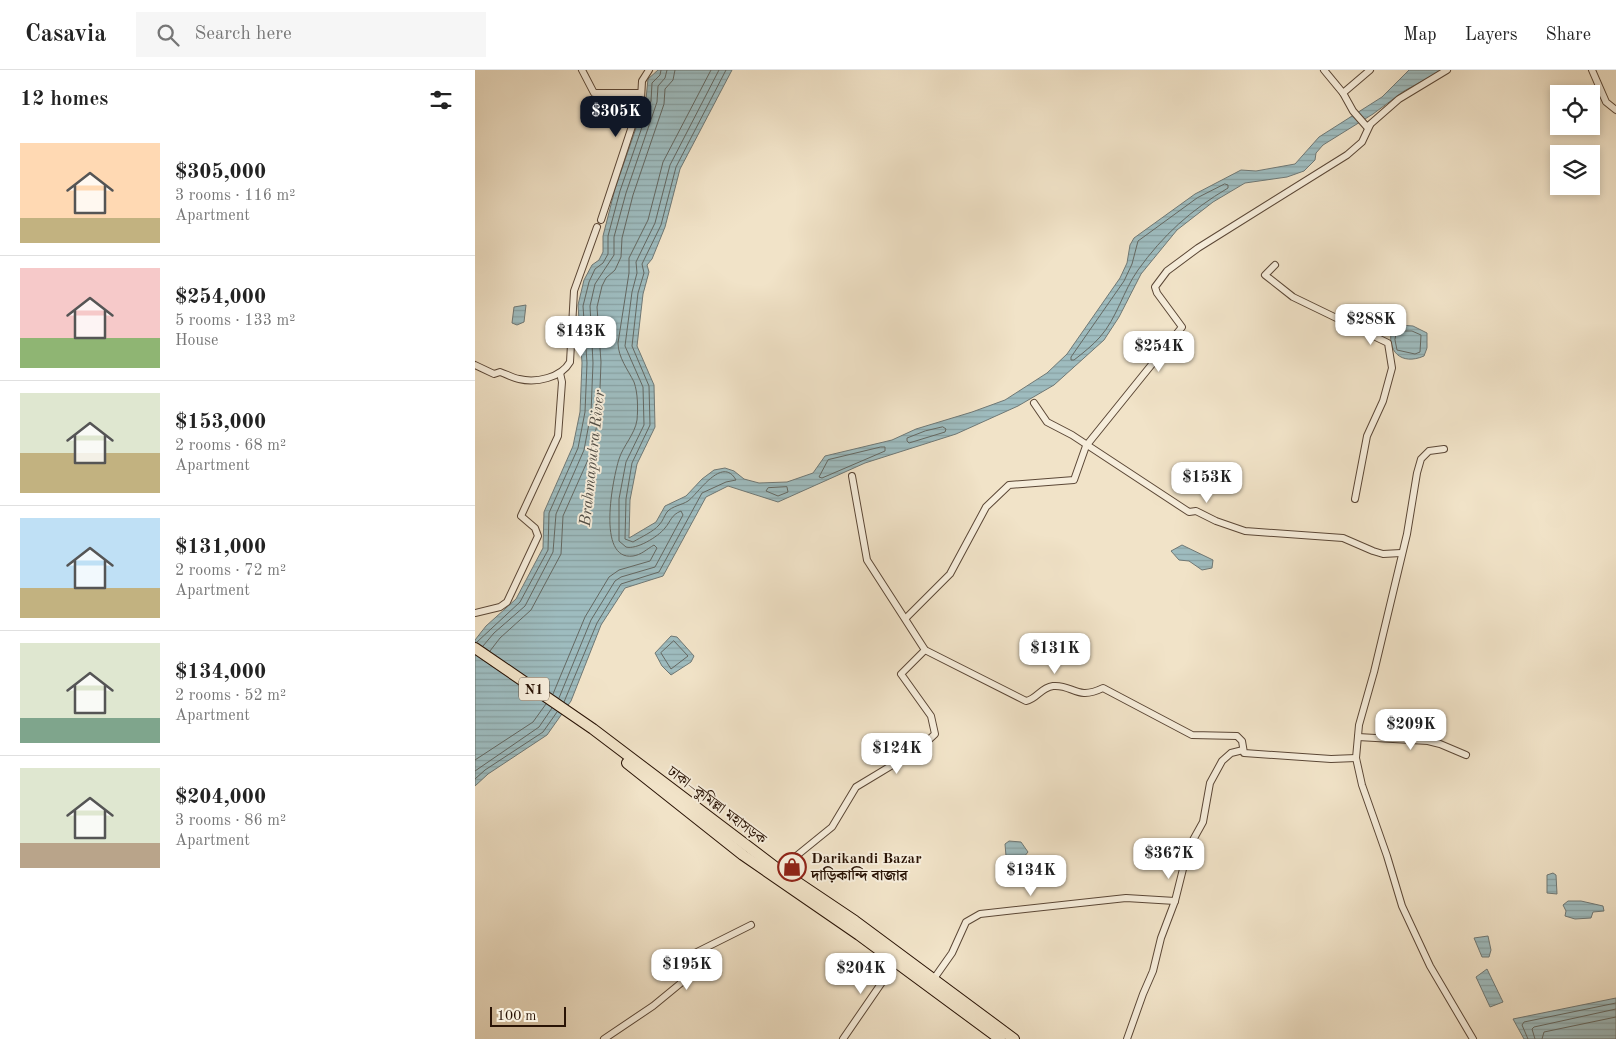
<!DOCTYPE html>
<html lang="en">
<head>
<meta charset="utf-8">
<style>
	body { margin:0; font-family:"Old Standard TT","Noto Serif Bengali",serif; background:#f6f6f6; color:#222; height:100vh; display:flex; flex-direction:column; font-size:19px; white-space:nowrap }
	* { box-sizing:border-box; margin:0 }
	p { font-size:16px; color:#767676 }
	.icon { flex:none; width:28px; height:28px; fill:none; stroke:currentColor; stroke-width:2; stroke-linecap:round; stroke-linejoin:round }
	.map { position:relative; flex:1; overflow:hidden }
	.drawer { display:flex; flex-direction:column; background:#fff; width:475px }
	.drawer>* { flex:none }
	.controls { position:absolute; left:1075px; top:15px; display:grid; gap:10px }
	.controls a { display:grid; place-items:center; width:50px; height:50px; border-radius:0px; background:#fff; box-shadow:0 2px 8px #0003; font-size:25px }
	.scale { position:absolute; left:15px; bottom:12px; width:76px; box-sizing:border-box; padding-left:5px; border:2px solid #291305; border-top:0; font-size:14px; line-height:18px; white-space:nowrap; color:#291305; -webkit-text-stroke:4px #f6eddb; paint-order:stroke }
	.price { position:absolute; translate:-50% -42px; padding:0 11px; border-radius:10px; background:#fff; color:#222; font-size:16px; line-height:32px; filter:drop-shadow(0 1px 2px #0008) }
	.price::after { content:''; position:absolute; left:50%; top:30px; width:15px; height:11px; margin-left:-8px; background:inherit; clip-path:polygon(0 0,100% 0,50% 100%) }
	.price.on { background:#111827; color:#fff }
	ul { padding:0; list-style:none }
	li { display:flex; align-items:center; gap:15px; height:125px; padding:0 20px }
	li+li { border-top:1px solid #e0e0e0 }
	li span { display:grid; place-items:center; flex:none; width:140px; height:100px; border-radius:0px; color:#555 }
	li>.icon { margin-inline-start:auto }
	span .icon { width:60px; height:60px; fill:#fffc; stroke-width:1 }
	li b { font-size:21px }
	h2 { display:flex; justify-content:space-between; align-items:center; height:60px; padding:0 20px; font-size:21px }
	header { display:flex; align-items:center; gap:30px; box-sizing:border-box; height:70px; padding:0 25px; background:#fff; border-bottom:1px solid #e0e0e0 }
	header strong { font-size:24px }
	nav { display:flex; gap:28px; margin-inline-start:auto; font-size:18px }
	.search { width:350px; height:45px; background:#f6f6f6; display:flex; align-items:center; gap:12px; box-sizing:border-box; padding:0 18px; border-radius:0px; color:#767676; font-size:19px }
	main { display:flex; flex:1; min-height:0 }
	.map>svg:first-child { display:block }
	.water { fill:url(#water-rules); stroke:#6f7875 }
	.lines { fill:none; stroke-linecap:round; stroke-linejoin:round }
	.shore { stroke:#646862; stroke-width:1 }
	.minor-casing { stroke:#5b4736; stroke-width:8 }
	.trunk-casing { stroke:#291305; stroke-width:12 }
	.minor { stroke:#f6eddb; stroke-width:6 }
	.trunk { stroke:#f1e3c8; stroke-width:10 }
	.labels { text-anchor:middle; stroke-width:4; stroke-linejoin:round; paint-order:stroke }
	.shield { fill:#f6eddb; stroke:#665445; stroke-width:1 }
	.shield-label { font-size:14px; font-weight:bold; fill:#291305 }
	.street-label { font-size:15px; fill:#291305; stroke:#f6eddb }
	.poi-label { font-size:15px; font-weight:bold; fill:#291305; stroke:#f6eddb; text-anchor:start }
	.water-label { font-size:16px; font-style:italic; fill:#524e46; stroke:#f6eddb }
</style>
</head>
<body>
<header>
<strong>Casavia</strong>
<div class="search"><svg class="icon" aria-label="search" viewBox="0 0 24 24"><circle cx="10" cy="10" r="6"/><path d="M15 15l6 6"/></svg>Search here</div>
<nav><a>Map</a><a>Layers</a><a>Share</a></nav>
</header>
<main>
<section class="drawer">
<h2>12 homes<svg class="icon" aria-label="filters" viewBox="0 0 24 24"><path d="M4 7h16M4 17h16"/><circle cx="9" cy="7" r="2"/><circle cx="15" cy="17" r="2"/></svg></h2>
<ul>
<li><span style="background:linear-gradient(#ffd9b3 75%,#c2b280 0)"><svg class="icon" aria-label="home" viewBox="0 0 24 24"><path d="M3 11l9-7 9 7M6 9v11h12V9"/></svg></span><div><b>$305,000</b><p>3 rooms · 116 m²</p><p>Apartment</p></div></li>
<li><span style="background:linear-gradient(#f6c9c9 70%,#8fb573 0)"><svg class="icon" aria-label="home" viewBox="0 0 24 24"><path d="M3 11l9-7 9 7M6 9v11h12V9"/></svg></span><div><b>$254,000</b><p>5 rooms · 133 m²</p><p>House</p></div></li>
<li><span style="background:linear-gradient(#dfe7d0 60%,#c2b280 0)"><svg class="icon" aria-label="home" viewBox="0 0 24 24"><path d="M3 11l9-7 9 7M6 9v11h12V9"/></svg></span><div><b>$153,000</b><p>2 rooms · 68 m²</p><p>Apartment</p></div></li>
<li><span style="background:linear-gradient(#bfe0f5 70%,#c2b280 0)"><svg class="icon" aria-label="home" viewBox="0 0 24 24"><path d="M3 11l9-7 9 7M6 9v11h12V9"/></svg></span><div><b>$131,000</b><p>2 rooms · 72 m²</p><p>Apartment</p></div></li>
<li><span style="background:linear-gradient(#dfe7d0 75%,#7fa58c 0)"><svg class="icon" aria-label="home" viewBox="0 0 24 24"><path d="M3 11l9-7 9 7M6 9v11h12V9"/></svg></span><div><b>$134,000</b><p>2 rooms · 52 m²</p><p>Apartment</p></div></li>
<li><span style="background:linear-gradient(#dfe7d0 75%,#b9a48a 0)"><svg class="icon" aria-label="home" viewBox="0 0 24 24"><path d="M3 11l9-7 9 7M6 9v11h12V9"/></svg></span><div><b>$204,000</b><p>3 rooms · 86 m²</p><p>Apartment</p></div></li>
</ul>
</section>
<div class="map">
<svg width="1141" height="969" viewBox="0 0 1141 969">
	<defs>
		<pattern id="water-rules" width="6" height="5" patternUnits="userSpaceOnUse" patternTransform="scale(1.25)"><rect width="6" height="5" fill="#9ebcbf"/><path d="M0 2.5h6" fill="none" stroke="#88a1a3"/></pattern>
	</defs>
	<rect width="100%" height="100%" fill="#f1e3c8"/>
	<filter id="stains"><feTurbulence type="fractalNoise" baseFrequency=".004" numOctaves="4"/><feColorMatrix values="0 0 0 0 .2 0 0 0 0 .09 0 0 0 0 .02 0 0 0 .5 -.17"/></filter>
	<radialGradient id="worn" r=".72"><stop offset=".6" stop-color="#630" stop-opacity="0"/><stop offset="1" stop-color="#630" stop-opacity=".3"/></radialGradient>
	<g class="water">
		<polygon points="183,0 257,0 205,99 190,157 177,189 172,195 174,202 168,224 162,276 179,315 180,357 162,394 155,430 154,468 181,452 190,436 211,426 227,409 239,400 250,398 259,401 269,409 284,413 312,412 338,403 350,386 417,370 441,359 497,342 530,330 572,303 592,284 645,208 652,193 655,175 659,168 720,124 766,100 781,101 820,94 844,67 907,27 934,0 968,0 929,21 898,44 848,75 841,83 840,90 829,101 812,107 770,113 738,132 702,160 666,204 644,247 629,270 579,315 543,336 481,364 390,393 303,432 253,416 231,427 188,506 150,518 126,555 96,631 72,665 13,704 0,716 0,570 11,556 41,529 68,478 69,442 98,376 105,342 107,293 103,235 109,210 117,195 124,190 128,182 128,166 140,119 171,29 173,9"/>
		<polygon points="51,235 49,252 42,255 37,253 39,237"/>
		<path d="M925,255L938,256L952,263V278L949,286C926,296 911,281 917,258Z"/>
		<polygon points="707,475 738,490 737,498 727,500 714,491 704,490 696,481"/>
		<polygon points="196,566 202,567 219,586 216,592 196,605 187,596 180,583"/>
		<polygon points="534,771 546,772 553,782 540,798 528,792 531,786 530,774"/>
		<polygon points="1078,803 1081,805 1082,824 1072,823 1072,805"/>
		<polygon points="1093,831 1106,831 1128,836 1129,841 1118,842 1116,848 1100,849 1090,846 1091,841 1088,835"/>
		<polygon points="1013,866 1016,880 1014,887 1007,887 999,868"/>
		<polygon points="1012,899 1028,932 1015,937 1001,907"/>
		<polygon points="1141,928 1141,969 1049,969 1038,949"/>
	</g>
	<g class="lines">
		<g class="shore">
			<path d="M750,114L753,115V118C716,140 688,165 663,200C648,221 642,248 625,267C618,275 608,283 599,290H596V287L649,211L657,194L663,171L722,128Z"/>
			<polygon points="922,261 937,261 946,265 945,282 940,284 922,280 920,270"/>
			<polygon points="468,357 471,359 470,362 434,373 432,371 432,368 450,361"/>
			<polygon points="406,377 410,377 410,381 347,408 344,407 353,390"/>
			<polygon points="312,417 313,422 303,426 291,421 293,418"/>
			<polygon points="199,571 213,586 196,599 186,583"/>
			<polyline points="2,572 45,532 73,480 74,443 103,378 110,342 112,293 108,236 114,212 120,199 128,193 133,184 133,166 145,121 176,31 177,13 185,5 186,0"/>
			<polyline points="8,576 19,563 50,536 78,482 81,444 109,380 116,343 118,293 115,236 120,214 139,185 139,167 151,123 182,32 183,16 190,8 192,0"/>
			<polyline points="15,581 25,568 56,540 86,484 88,446 116,383 124,345 126,292 122,237 127,216 131,208 140,200 146,187 147,168 158,125 189,34 190,19 198,10 200,0"/>
			<path d="M78,624L110,547L134,507L144,500L175,491L182,478L179,475C172,479 166,485 158,486C121,491 138,408 144,389C148,376 160,364 162,350C163,339 163,323 159,312C153,300 143,287 143,273L154,203V188L173,150L188,92L236,0"/>
			<path d="M84,628L116,550L140,511L146,507L180,497L208,445L206,441C196,445 196,451 190,458C183,467 161,480 151,477L144,471V429L151,392L169,355L168,317L150,276L157,222L162,203L161,192L180,153L195,95L244,0"/>
			<path d="M89,632L122,553L146,514L184,502L227,423L251,412L261,410C247,385 223,424 213,431C207,435 197,436 192,442C189,446 188,451 184,455C178,462 166,467 158,472L150,469L151,429L157,393L175,355L174,316L157,276L163,223L169,203L167,194L186,155L201,97L251,0"/>
			<polyline points="0,690 58,652 71,634"/>
			<polyline points="0,701 64,657 77,638"/>
			<polyline points="0,709 10,700 68,662 82,642"/>
			<polyline points="1053,969 1047,955 1049,952 1141,933"/>
			<polyline points="1060,969 1057,959 1059,957 1141,939"/>
			<polyline points="1067,969 1069,962 1141,947"/>
		</g>
		<defs>
			<g id="minor">
				<polyline points="107,0 119,23 166,23"/>
				<polyline points="849,0 868,23 878,41 892,57 924,29 972,0"/>
				<polyline points="1117,0 1131,32 1141,40"/>
				<polyline points="868,23 895,0"/>
				<polyline points="126,150 166,29 167,11 174,0"/>
				<polyline points="800,195 790,205 818,227 913,273 917,298 908,331 892,366 880,429"/>
				<path d="M0,295L19,304L25,302C31,304 38,308 44,309C61,313 86,308 95,292L99,221L122,157"/>
				<polyline points="559,333 572,352 597,365 714,442 721,441 741,451 770,461 868,468 898,481 908,484 926,483"/>
				<polyline points="969,379 954,381 946,389 942,403 932,464 899,602 884,655 881,688 887,715 912,786 927,836 955,896 998,969"/>
				<path d="M377,406L392,490L450,580L551,631C562,629 565,618 578,616C598,614 601,631 628,618L717,665L762,666L767,671L769,683L856,689L881,688"/>
				<polyline points="0,543 25,537 32,532 63,466 60,458 46,446 83,366 87,312 85,303"/>
				<polyline points="431,548 475,504 511,437 534,415 599,410 611,376 707,257 682,223 680,217 692,201 723,178 872,85 887,72 895,55"/>
				<polyline points="883,667 953,671 965,674 991,685"/>
				<polyline points="304,800 357,757 381,717 444,679 460,664 456,646 426,604 450,580"/>
				<polyline points="458,910 477,883 491,852 505,844 651,828 700,831"/>
				<polyline points="129,969 178,936 206,913 209,897 218,884 276,855"/>
				<polyline points="368,969 421,892"/>
				<polyline points="652,969 668,924 678,901 686,868 700,831 713,779 728,752 735,713 747,691 756,683 768,680"/>
			</g>
			<g id="trunk">
				<polyline points="0,578 118,659 304,800 380,851 539,969"/>
				<polyline points="152,693 268,785 384,865 525,969"/>
			</g>
		</defs>
		<use href="#minor" class="minor-casing"/>
		<use href="#trunk" class="trunk-casing"/>
		<use href="#minor" class="minor"/>
		<use href="#trunk" class="trunk"/>
	</g>
	<defs>
		<symbol id="shop-ring" viewBox="-11 -11 22 22"><circle r="9.5" fill="#f6eddb" stroke="#8f2418" stroke-width="1.5"/><path d="M-5-2.5h2.3a2.7 3.5 0 0 1 5.4 0H5L5.5 6h-11ZM-1.5-2.5h3a1.5 2.3 0 0 0-3 0Z" fill="#8f2418"/></symbol>
	</defs>
	<g fill-rule="evenodd">
		<use href="#shop-ring" x="301" y="781" width="32" height="32"/>
	</g>
	<g class="labels">
		<rect class="shield" x="44" y="607.5" width="30" height="23" rx="4"/>
		<g class="shield-label">
			<text x="59" y="624">N1</text>
		</g>
		<g class="street-label">
			<text transform="translate(242 735) rotate(37)" y="5">ঢাকা–কুমিল্লা মহাসড়ক</text>
		</g>
		<g class="poi-label">
			<text x="336" y="793">Darikandi Bazar<tspan x="336" dy="17">দাড়িকান্দি বাজার</tspan></text>
		</g>
		<g class="water-label">
			<text transform="translate(116 388) rotate(-84)" y="6">Brahmaputra River</text>
		</g>
	</g>
	<rect width="100%" height="100%" filter="url(#stains)"/>
	<rect width="100%" height="100%" fill="url(#worn)"/>
</svg>
<div class="controls">
<a><svg class="icon" aria-label="locate" viewBox="0 0 24 24"><circle cx="12" cy="12" r="6"/><path d="M12 2v4M12 18v4M2 12h4M18 12h4"/></svg></a>
<a><svg class="icon" aria-label="layers" viewBox="0 0 24 24"><path d="M12 4l9 5-9 5-9-5zM3 14l9 5 9-5"/></svg></a>
</div>
<div class="scale">100 m</div>
<b class="price on" style="left:141px;top:68px">$305K</b>
<b class="price" style="left:896px;top:276px">$288K</b>
<b class="price" style="left:106px;top:288px">$143K</b>
<b class="price" style="left:684px;top:303px">$254K</b>
<b class="price" style="left:732px;top:434px">$153K</b>
<b class="price" style="left:580px;top:605px">$131K</b>
<b class="price" style="left:936px;top:681px">$209K</b>
<b class="price" style="left:422px;top:705px">$124K</b>
<b class="price" style="left:694px;top:810px">$367K</b>
<b class="price" style="left:556px;top:827px">$134K</b>
<b class="price" style="left:212px;top:921px">$195K</b>
<b class="price" style="left:386px;top:925px">$204K</b>
</div>
</main>
</body>
</html>
